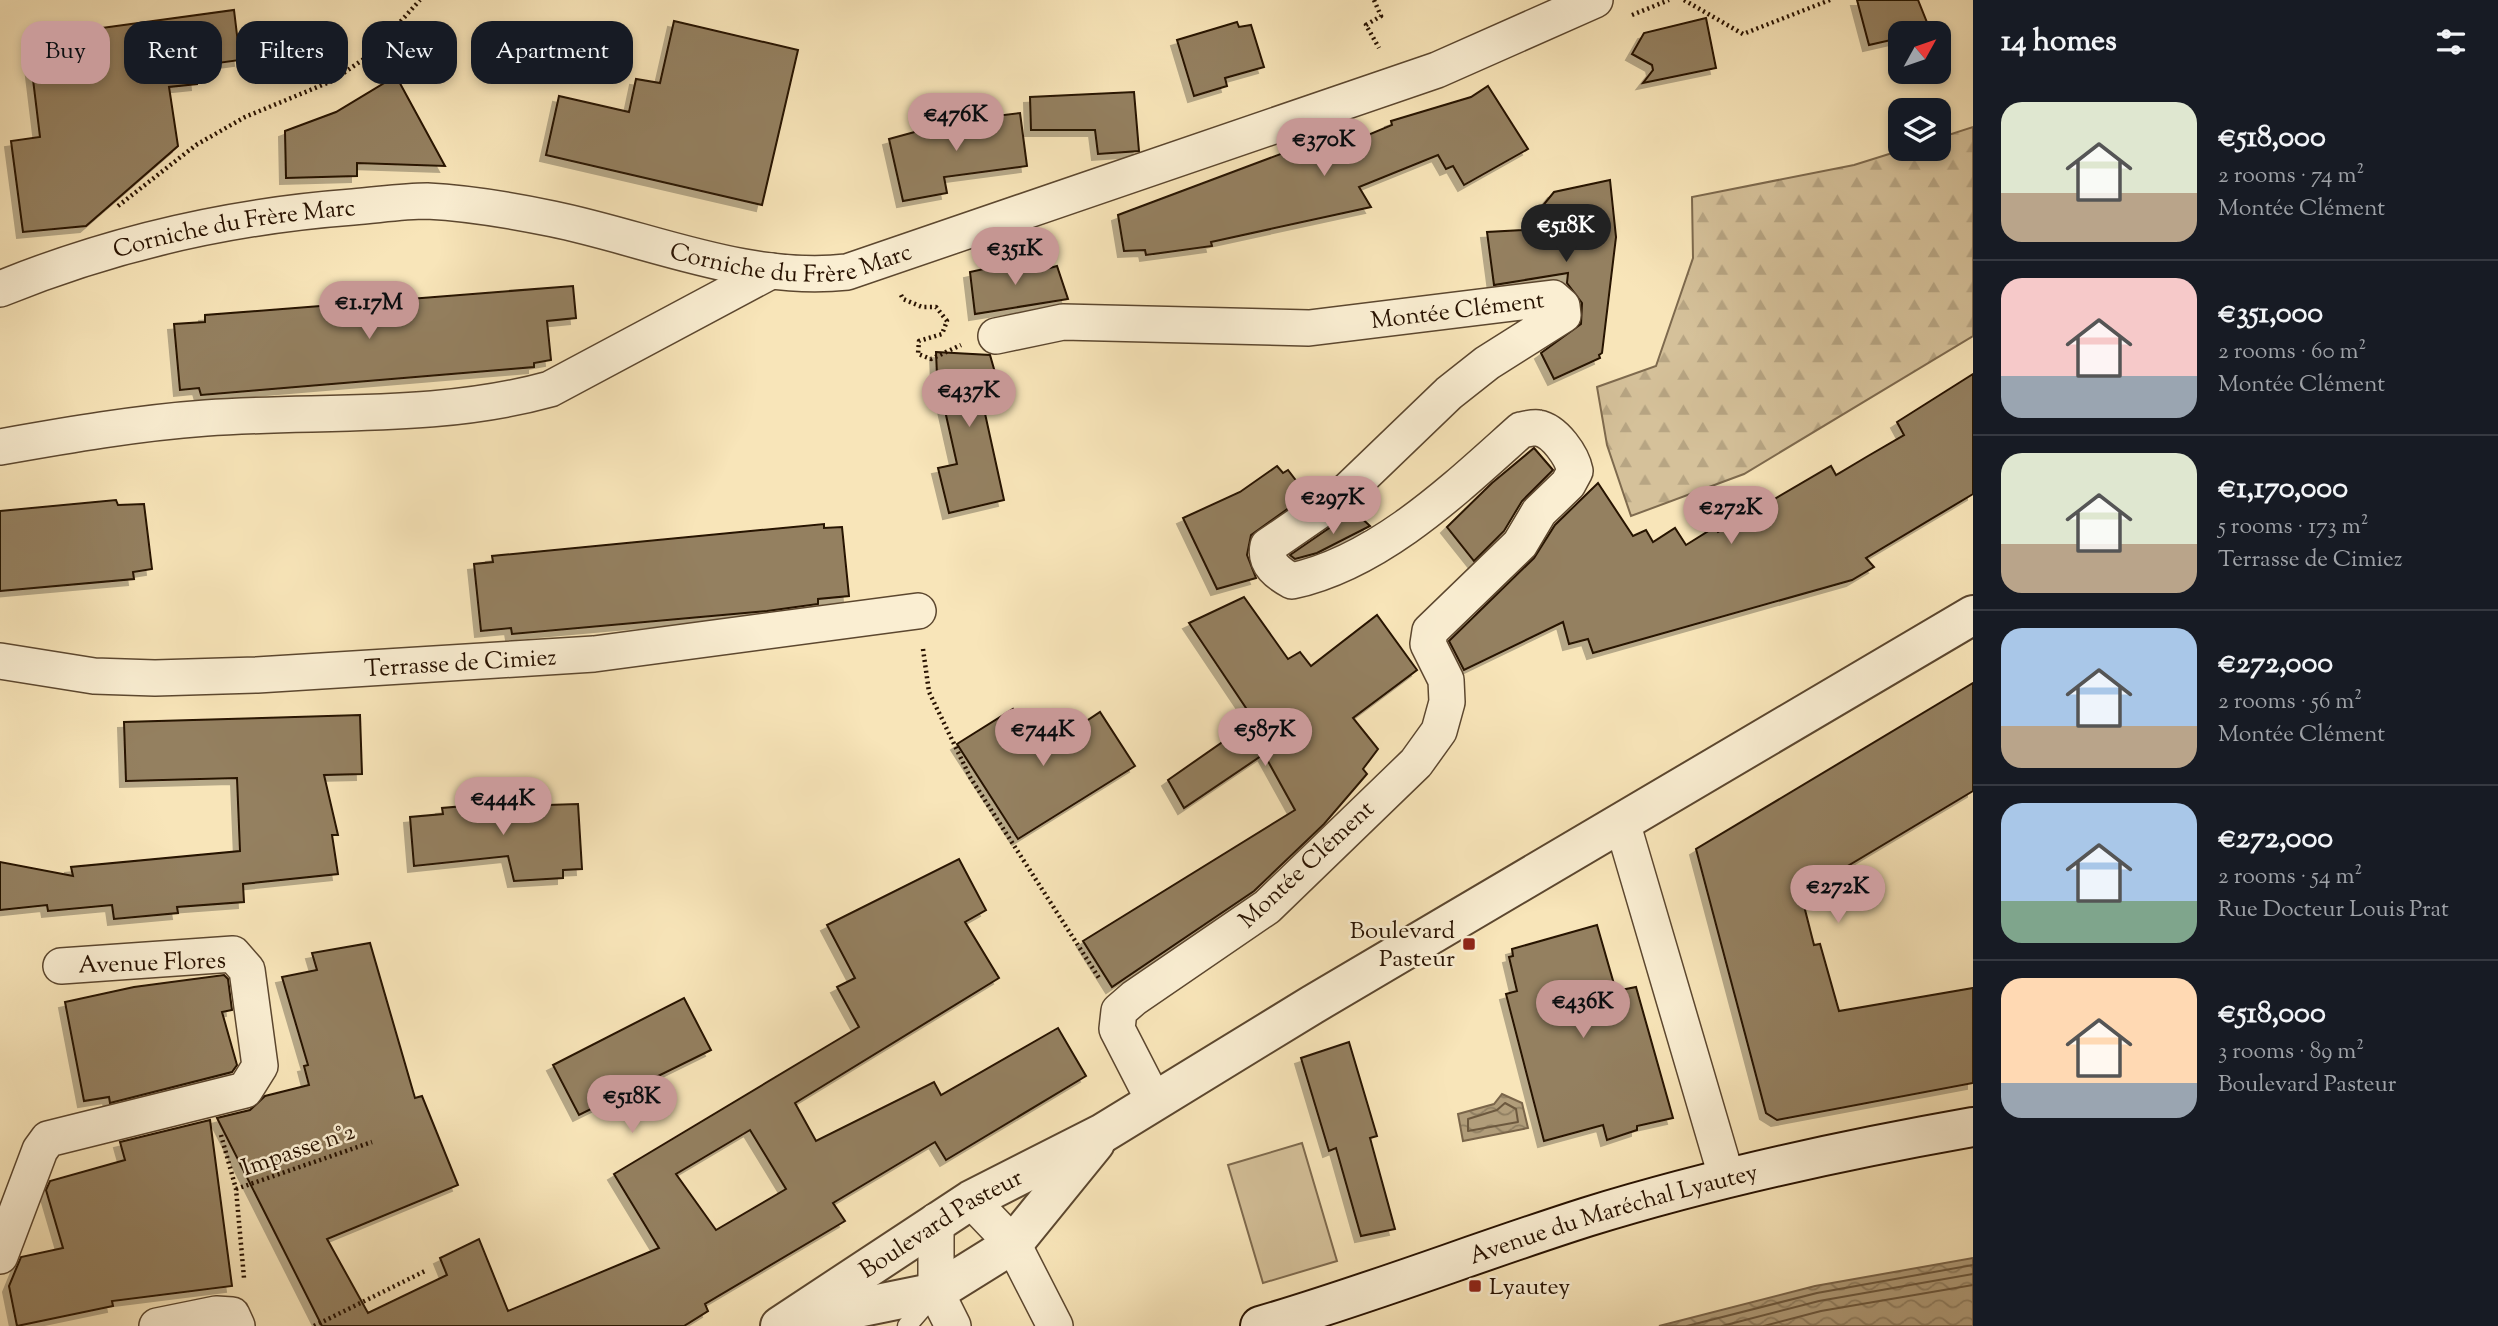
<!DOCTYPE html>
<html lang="en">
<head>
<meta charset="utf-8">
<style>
	body { margin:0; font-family:"Sorts Mill Goudy",serif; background:#242831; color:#f1f3f6; height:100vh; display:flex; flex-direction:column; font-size:26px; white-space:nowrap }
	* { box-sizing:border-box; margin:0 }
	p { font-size:23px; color:#9ea1a6 }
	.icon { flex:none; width:38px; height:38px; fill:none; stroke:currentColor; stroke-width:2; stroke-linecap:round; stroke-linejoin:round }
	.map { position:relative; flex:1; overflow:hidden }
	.details { display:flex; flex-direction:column; background:#171b24; width:525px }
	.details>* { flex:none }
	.banner { position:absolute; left:21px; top:21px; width:665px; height:63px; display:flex; gap:14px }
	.needle { width:46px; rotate:50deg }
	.controls { position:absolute; left:1888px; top:21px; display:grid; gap:14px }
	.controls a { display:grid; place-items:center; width:63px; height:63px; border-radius:14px; background:#171b24; box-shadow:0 4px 10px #0003; font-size:35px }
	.price { position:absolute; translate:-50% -60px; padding:0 16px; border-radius:24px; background:#c59692; color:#111; font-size:23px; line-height:46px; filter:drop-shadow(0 2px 4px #0008) }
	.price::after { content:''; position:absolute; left:50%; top:42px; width:21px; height:16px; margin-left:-10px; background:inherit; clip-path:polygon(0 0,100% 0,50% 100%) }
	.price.active { background:#222; color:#fff }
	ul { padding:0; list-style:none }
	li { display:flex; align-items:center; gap:21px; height:175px; padding:0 28px }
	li+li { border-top:2px solid #363941 }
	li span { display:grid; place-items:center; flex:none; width:196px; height:140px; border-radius:21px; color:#555 }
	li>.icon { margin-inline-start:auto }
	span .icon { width:84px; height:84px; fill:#fffc; stroke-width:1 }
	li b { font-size:30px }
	h2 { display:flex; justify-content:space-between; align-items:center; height:84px; padding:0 28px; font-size:30px }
	.tag { padding:0 24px; border-radius:21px; background:#171b24; box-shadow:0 4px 10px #0003; font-size:24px; line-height:63px }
	.tag.active { background:#c59692; color:#111 }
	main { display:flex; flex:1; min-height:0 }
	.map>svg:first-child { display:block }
	.forest { fill:url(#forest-firs); stroke:#7e6a4e; stroke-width:2 }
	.pitch { fill:#d5c19a; stroke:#7e6a4e; stroke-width:2 }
	.water { fill:url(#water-waves); stroke:#7a654a; stroke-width:2 }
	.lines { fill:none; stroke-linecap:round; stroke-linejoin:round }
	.shore { stroke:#6c583e; stroke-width:2 }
	.building { fill:#948061; stroke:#281201; stroke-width:2; fill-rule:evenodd; filter:url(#shadow) }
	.service-casing { stroke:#5c472f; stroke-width:21 }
	.minor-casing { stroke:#5c472f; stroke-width:38 }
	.tertiary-casing { stroke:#5c472f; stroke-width:42 }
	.secondary-casing { stroke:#281201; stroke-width:42 }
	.path { stroke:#281201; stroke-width:4.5; stroke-dasharray:2 3.5; stroke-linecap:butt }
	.service { stroke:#faeed2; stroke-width:18 }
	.minor { stroke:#faeed2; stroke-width:35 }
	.tertiary { stroke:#faeed2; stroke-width:38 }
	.secondary { stroke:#faeed2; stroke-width:38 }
	.poi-dot { fill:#8f2418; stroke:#faeed2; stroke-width:2.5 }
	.labels { text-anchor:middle; stroke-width:5; stroke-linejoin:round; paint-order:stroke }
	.street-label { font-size:24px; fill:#281201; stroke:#faeed2 }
	.poi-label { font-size:24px; fill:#281201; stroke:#faeed2; text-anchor:end }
</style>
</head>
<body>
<main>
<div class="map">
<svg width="1973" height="1326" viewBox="0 0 1973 1326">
	<defs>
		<pattern id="forest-firs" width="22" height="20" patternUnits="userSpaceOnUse" patternTransform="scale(1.75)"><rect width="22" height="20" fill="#d5c19a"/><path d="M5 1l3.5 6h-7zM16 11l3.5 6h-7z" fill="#b7a583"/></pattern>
		<pattern id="water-waves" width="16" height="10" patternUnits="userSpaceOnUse" patternTransform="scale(1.75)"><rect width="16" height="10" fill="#b19d7a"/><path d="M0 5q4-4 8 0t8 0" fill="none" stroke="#907f62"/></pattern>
		<filter id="shadow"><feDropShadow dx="-6" dy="6" stdDeviation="0" flood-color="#0004"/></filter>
	</defs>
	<rect width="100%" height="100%" fill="#f8e5b9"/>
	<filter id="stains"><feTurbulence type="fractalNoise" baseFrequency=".00286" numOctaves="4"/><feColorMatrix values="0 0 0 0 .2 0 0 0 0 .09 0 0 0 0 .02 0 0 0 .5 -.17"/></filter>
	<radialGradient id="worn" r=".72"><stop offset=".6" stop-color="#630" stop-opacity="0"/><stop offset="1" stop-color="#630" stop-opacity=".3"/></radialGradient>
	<polygon class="forest" points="1973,127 1973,336 1744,474 1631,516 1607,445 1597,387 1656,366 1693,258 1692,197 1854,165 1905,149 1939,149 1939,138"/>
	<polygon class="pitch" points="1302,1143 1337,1261 1263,1283 1228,1165"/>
	<g class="water">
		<polygon points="1502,1094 1522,1103 1528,1128 1463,1141 1458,1114 1494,1104"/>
		<polygon points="1973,1258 1973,1326 1659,1326 1815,1286"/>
	</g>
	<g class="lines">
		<g class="shore">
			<polygon points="1505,1103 1516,1109 1518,1122 1468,1131 1468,1119 1497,1110"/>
			<polyline points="1687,1326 1817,1293 1973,1265"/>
			<polyline points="1722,1326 1819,1301 1973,1274"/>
			<polyline points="1764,1326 1821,1311 1973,1285"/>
		</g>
	</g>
	<g class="building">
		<polygon points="1857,0 1918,0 1930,30 1900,33 1900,38 1869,45"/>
		<polygon points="234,10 240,60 195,66 197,84 169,87 178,146 86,226 23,232 11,141 40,137 28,38"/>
		<polygon points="1706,18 1716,68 1643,83 1653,70 1652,65 1632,54 1644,33"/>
		<polygon points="674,21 798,50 762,205 546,155 559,96 629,112 636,79 660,83"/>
		<polygon points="1237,22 1239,27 1251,25 1264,67 1225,78 1227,86 1194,96 1177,40"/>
		<polygon points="396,76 445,166 357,163 357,176 286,178 285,131 336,112"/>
		<polygon points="1488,86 1528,149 1464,185 1453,166 1446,169 1438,155 1359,187 1371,207 1211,242 1212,246 1146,255 1145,250 1124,251 1118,215 1294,149 1297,161 1365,144 1363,137 1392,125 1391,121 1471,97"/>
		<polygon points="1134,92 1139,151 1098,154 1095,130 1031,130 1030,97"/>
		<polygon points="1020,113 1027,166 944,177 947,193 903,201 889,139 955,121"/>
		<polygon points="1610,180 1616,237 1602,353 1599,355 1600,358 1554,379 1541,353 1581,324 1582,303 1567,283 1568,273 1494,285 1487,232 1523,230 1554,192"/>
		<polygon points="1011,263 1039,271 1057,266 1068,299 975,314 970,272"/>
		<polygon points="573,286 576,318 547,321 551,360 534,363 534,367 201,395 199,388 180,390 174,324 205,322 205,315"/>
		<polygon points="936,352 990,355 1004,404 984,409 1004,500 949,513 938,468 957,464 937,375"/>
		<polygon points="1973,374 1973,494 1866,558 1874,567 1852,580 1593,653 1588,639 1569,644 1563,622 1464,670 1449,641 1534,558 1555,525 1598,483 1633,536 1646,530 1653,542 1675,528 1686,545 1715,527 1718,532 1831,466 1836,475 1868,456 1904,435 1897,422"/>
		<polygon points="1534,448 1553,470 1522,501 1504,531 1474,561 1447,527 1492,483"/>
		<polygon points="1277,466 1283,473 1288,470 1307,495 1251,535 1247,555 1256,578 1217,589 1183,518 1240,492"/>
		<polygon points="116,500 118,505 144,504 152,569 133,572 134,579 0,591 0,511"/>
		<polygon points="1354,511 1370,526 1317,553 1295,559 1290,555"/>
		<polygon points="824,524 824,528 842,527 849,596 818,599 818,604 767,611 512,634 511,628 481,631 474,564 493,562 492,556"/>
		<polygon points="1244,597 1288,659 1300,652 1311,666 1377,615 1417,670 1353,718 1378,749 1363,769 1367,774 1324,824 1254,891 1112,987 1083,941 1295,810 1264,754 1184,808 1168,780 1254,720 1189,623"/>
		<polygon points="1973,683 1973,791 1801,894 1814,945 1820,944 1839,1011 1973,988 1973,1083 1777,1120 1766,1113 1696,849"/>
		<polygon points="1013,709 1037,754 1100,712 1135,766 1018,839 957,744"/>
		<polygon points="360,715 362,774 324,775 338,835 332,835 338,874 243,884 244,902 177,907 178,913 114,919 112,905 48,911 47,905 0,910 0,862 73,876 71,867 240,851 237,778 126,781 124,722"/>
		<polygon points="547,799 547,805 578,804 582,869 563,870 563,878 514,881 508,856 414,866 410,817 443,814 442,808"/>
		<path d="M959,859L986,910L965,922L999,978L795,1103L816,1141L934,1082L941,1095L1058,1028L1086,1076L946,1160L935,1142L833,1203L845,1221L705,1304L708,1311L684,1326H322L217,1118L250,1110L265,1096L309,1085L304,1066L308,1065L282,977L317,970L312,953L370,943L415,1098L422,1096L458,1185L327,1239L368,1313L447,1275L440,1258L479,1239L508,1311L659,1248L614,1174L859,1027L837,987L855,978L827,925ZM750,1130L786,1189L716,1230L676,1174Z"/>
		<polygon points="1597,925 1616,991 1636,987 1673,1118 1637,1126 1637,1130 1607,1140 1603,1125 1544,1141 1506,994 1517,991 1509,957 1513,956 1512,949"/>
		<polygon points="224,975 228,979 232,1010 222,1012 237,1065 232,1072 110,1103 109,1097 84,1101 65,1002 134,987"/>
		<polygon points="684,998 711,1050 579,1115 553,1065"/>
		<polygon points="1349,1042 1377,1136 1370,1138 1395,1229 1361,1236 1336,1148 1329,1151 1301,1058"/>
		<polygon points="210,1120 232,1286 112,1301 113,1306 17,1326 9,1286 21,1257 63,1248 46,1190 50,1181 125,1160 120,1142"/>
	</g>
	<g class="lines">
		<defs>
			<polyline id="service" points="907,1326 932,1297"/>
			<g id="minor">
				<path id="s1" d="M0,289C113,243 232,216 353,207C378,205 403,201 427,201C466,203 515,211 553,219C650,239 746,283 847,272L1437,70L1595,0"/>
				<path id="s2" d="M996,336L1063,322L1309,328L1553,298L1562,306L1563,315L1487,363L1449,393L1345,493L1268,546C1264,564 1279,574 1292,581C1380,562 1456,488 1521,430C1526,429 1534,427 1538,428C1555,431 1572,456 1575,471L1568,484L1539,512L1520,544L1430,631L1428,644L1446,680L1447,702L1439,731L1416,763L1267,907L1134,998L1119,1011L1117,1029L1154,1101"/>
				<path d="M0,447C68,435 137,423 206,418C320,410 439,420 550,389L771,271"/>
				<path id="s3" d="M0,661L94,676L155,678L257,675L594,654L918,611"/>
				<polyline points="1622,822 1727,1179"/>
				<polyline points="971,1200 1013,1244 1055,1326"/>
				<polyline points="936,1221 936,1292 953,1326"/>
				<polyline points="0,1256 40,1150 48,1139 245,1090 260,1066 247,970 233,954 61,966"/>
				<polyline points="157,1326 216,1314 232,1315 237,1326"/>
			</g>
			<g id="tertiary">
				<polyline points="803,1319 936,1292 1013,1244 1095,1143"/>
				<path id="s4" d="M780,1326L971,1200L1103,1133L1312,1005L1973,615"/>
			</g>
			<g id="secondary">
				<path id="s5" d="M1260,1326C1370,1294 1477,1252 1587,1217C1713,1178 1843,1150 1973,1127"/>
			</g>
		</defs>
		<use href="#service" class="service-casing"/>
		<use href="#minor" class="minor-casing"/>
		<use href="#tertiary" class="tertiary-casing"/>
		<use href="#secondary" class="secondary-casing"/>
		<g class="path">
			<polyline points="1374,0 1381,16 1366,25 1379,48"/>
			<polyline points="1684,0 1743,34 1830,0"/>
			<polyline points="1632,15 1669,0"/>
			<polyline points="118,206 196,145 245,117 332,81 371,54 420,0"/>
			<polyline points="901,295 903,299 922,307 936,307 947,321 942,334 919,341 918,354 931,359 961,345"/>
			<polyline points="923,649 929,692 970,777 1099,978"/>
			<polyline points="221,1135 236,1189 244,1278"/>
			<polyline points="236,1189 372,1142"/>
			<polyline points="314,1326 425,1271"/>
		</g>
		<use href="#service" class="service"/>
		<use href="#minor" class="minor"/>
		<use href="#tertiary" class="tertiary"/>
		<use href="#secondary" class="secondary"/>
	</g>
	<g class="poi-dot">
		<rect x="1462" y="937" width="14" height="14" rx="3.5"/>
		<rect x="1468" y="1279" width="14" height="14" rx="3.5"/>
	</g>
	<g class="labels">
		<g class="street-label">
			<text dy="8" stroke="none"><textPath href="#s1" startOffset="243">Corniche du Frère Marc</textPath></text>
			<text dy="8" stroke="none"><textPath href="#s1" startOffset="810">Corniche du Frère Marc</textPath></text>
			<text dy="8" stroke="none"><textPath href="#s2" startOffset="464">Montée Clément</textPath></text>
			<text dy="8" stroke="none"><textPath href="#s3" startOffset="462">Terrasse de Cimiez</textPath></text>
			<text transform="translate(1306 864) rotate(-43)" y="8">Montée Clément</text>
			<text transform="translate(152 962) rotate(-2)" y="8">Avenue Flores</text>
			<text transform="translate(298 1149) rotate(-19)" y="8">Impasse n°2</text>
			<text dy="8" stroke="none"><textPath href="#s5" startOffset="371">Avenue du Maréchal Lyautey</textPath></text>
			<text dy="8" stroke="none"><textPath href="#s4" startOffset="191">Boulevard Pasteur</textPath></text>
		</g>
		<g class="poi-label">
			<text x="1455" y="938">Boulevard<tspan x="1455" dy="28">Pasteur</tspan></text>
			<text x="1489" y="1294" text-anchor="start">Lyautey</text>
		</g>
	</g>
	<rect width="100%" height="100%" filter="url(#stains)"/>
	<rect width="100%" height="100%" fill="url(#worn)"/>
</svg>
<div class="controls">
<a><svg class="needle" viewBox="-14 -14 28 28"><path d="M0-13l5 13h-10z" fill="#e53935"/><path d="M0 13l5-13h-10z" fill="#9ea1a6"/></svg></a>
<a><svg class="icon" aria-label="layers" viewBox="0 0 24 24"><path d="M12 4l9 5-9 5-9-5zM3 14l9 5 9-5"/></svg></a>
</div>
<b class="price" style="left:956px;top:153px">€476K</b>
<b class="price" style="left:1324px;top:178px">€370K</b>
<b class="price active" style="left:1566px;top:264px">€518K</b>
<b class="price" style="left:1015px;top:287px">€351K</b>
<b class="price" style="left:369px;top:341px">€1.17M</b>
<b class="price" style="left:969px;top:429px">€437K</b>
<b class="price" style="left:1333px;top:536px">€297K</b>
<b class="price" style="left:1731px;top:546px">€272K</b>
<b class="price" style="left:1043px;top:768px">€744K</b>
<b class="price" style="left:1265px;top:768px">€587K</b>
<b class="price" style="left:503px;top:837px">€444K</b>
<b class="price" style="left:1838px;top:925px">€272K</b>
<b class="price" style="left:1583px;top:1040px">€436K</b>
<b class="price" style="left:632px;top:1135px">€518K</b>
<div class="banner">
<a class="tag active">Buy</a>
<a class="tag">Rent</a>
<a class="tag">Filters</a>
<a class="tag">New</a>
<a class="tag">Apartment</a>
</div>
</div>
<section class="details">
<h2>14 homes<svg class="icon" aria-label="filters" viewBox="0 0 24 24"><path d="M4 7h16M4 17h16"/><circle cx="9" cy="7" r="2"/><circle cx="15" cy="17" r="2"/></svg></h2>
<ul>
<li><span style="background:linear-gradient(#dfe7d0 65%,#b9a48a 0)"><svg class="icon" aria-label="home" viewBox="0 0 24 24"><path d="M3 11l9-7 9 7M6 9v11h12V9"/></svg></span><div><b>€518,000</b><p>2 rooms · 74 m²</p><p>Montée Clément</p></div></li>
<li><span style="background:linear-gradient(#f6c9c9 70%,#9aa5b1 0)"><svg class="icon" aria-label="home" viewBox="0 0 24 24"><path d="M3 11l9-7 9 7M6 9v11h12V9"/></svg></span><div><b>€351,000</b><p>2 rooms · 60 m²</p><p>Montée Clément</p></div></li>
<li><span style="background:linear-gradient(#dfe7d0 65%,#b9a48a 0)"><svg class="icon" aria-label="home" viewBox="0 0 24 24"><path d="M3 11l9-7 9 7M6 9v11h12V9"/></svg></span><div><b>€1,170,000</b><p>5 rooms · 173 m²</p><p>Terrasse de Cimiez</p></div></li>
<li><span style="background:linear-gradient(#a9c7e8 70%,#b9a48a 0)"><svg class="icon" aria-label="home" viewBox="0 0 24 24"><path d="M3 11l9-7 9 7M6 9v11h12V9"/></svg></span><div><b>€272,000</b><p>2 rooms · 56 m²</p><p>Montée Clément</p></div></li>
<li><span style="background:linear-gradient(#a9c7e8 70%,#7fa58c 0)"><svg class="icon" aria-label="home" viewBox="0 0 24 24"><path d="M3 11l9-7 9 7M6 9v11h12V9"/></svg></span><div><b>€272,000</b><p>2 rooms · 54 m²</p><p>Rue Docteur Louis Prat</p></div></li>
<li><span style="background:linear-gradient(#ffd9b3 75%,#9aa5b1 0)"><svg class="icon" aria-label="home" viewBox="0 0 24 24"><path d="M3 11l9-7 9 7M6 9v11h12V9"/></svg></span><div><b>€518,000</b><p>3 rooms · 89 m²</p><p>Boulevard Pasteur</p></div></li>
</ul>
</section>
</main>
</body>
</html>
